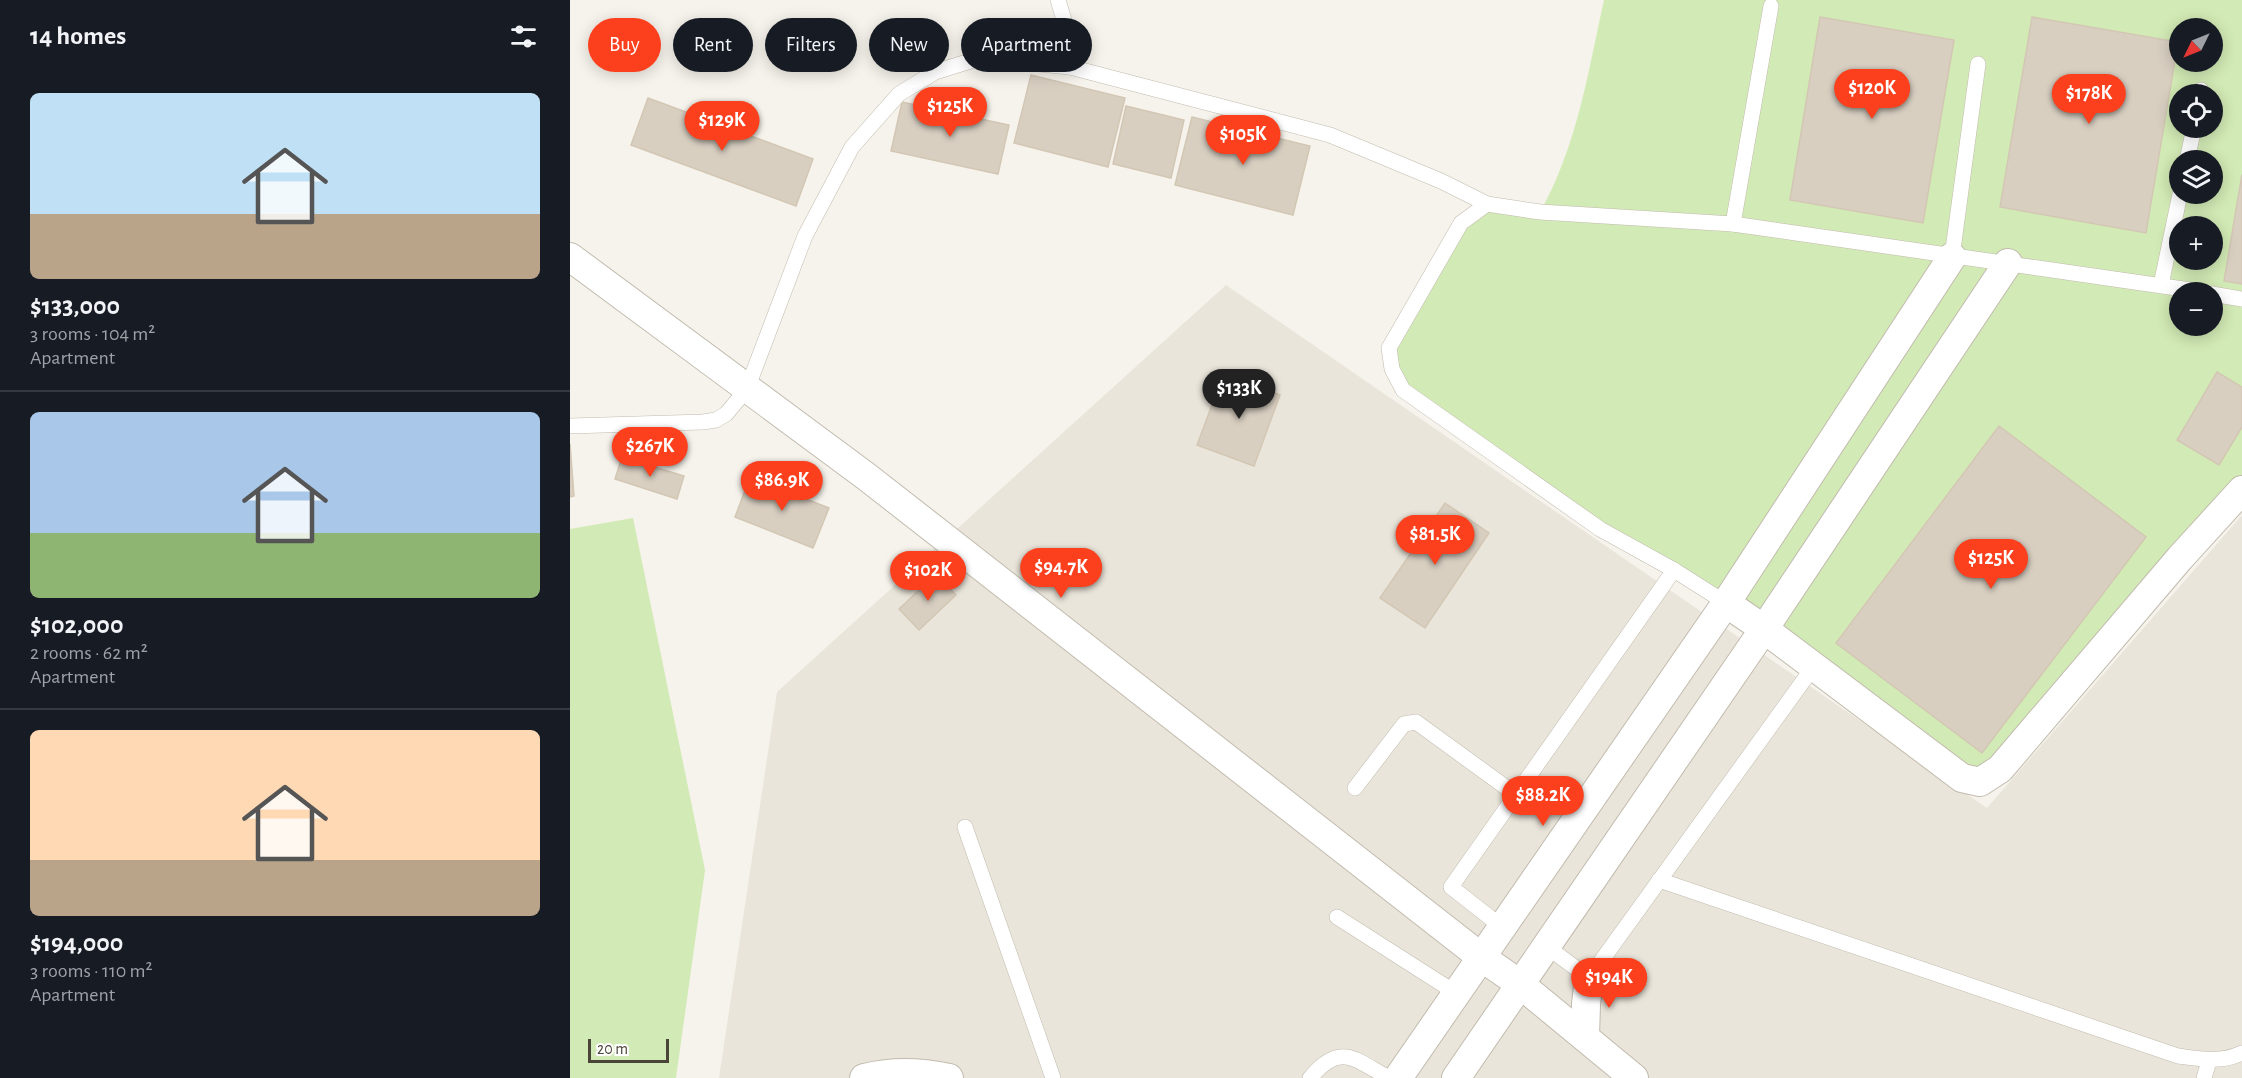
<!DOCTYPE html>
<html lang="en">
<head>
<meta charset="utf-8">
<style>
	body { margin:0; font-family:"Alegreya Sans",sans-serif; background:#20242c; color:#f1f3f6; height:100vh; display:flex; flex-direction:column; font-size:22px; white-space:nowrap }
	* { box-sizing:border-box; margin:0 }
	p { font-size:20px; color:#9ea1a6 }
	.icon { flex:none; width:33px; height:33px; fill:none; stroke:currentColor; stroke-width:2; stroke-linecap:round; stroke-linejoin:round }
	.map { position:relative; flex:1; overflow:hidden }
	.drawer { display:flex; flex-direction:column; background:#171b24; width:570px }
	.drawer>* { flex:none }
	.banner { position:absolute; left:18px; top:18px; width:570px; height:54px; display:flex; gap:12px }
	.needle { width:39px; rotate:227deg }
	.tools { position:absolute; left:1599px; top:18px; display:grid; gap:12px }
	.tools a { display:grid; place-items:center; width:54px; height:54px; border-radius:50%; background:#171b24; box-shadow:0 3px 15px #0003; font-size:30px }
	.scale { position:absolute; left:18px; bottom:15px; width:81px; box-sizing:border-box; padding-left:6px; border:3px solid #4b4439; border-top:0; font-size:16px; line-height:21px; white-space:nowrap; color:#4b4439; -webkit-text-stroke:4px #fff; paint-order:stroke }
	.price { position:absolute; translate:-50% -51px; padding:0 14px; border-radius:21px; background:#fc3f1d; color:#fff; font-size:20px; line-height:39px; filter:drop-shadow(0 2px 3px #0008) }
	.price::after { content:''; position:absolute; left:50%; top:36px; width:18px; height:14px; margin-left:-9px; background:inherit; clip-path:polygon(0 0,100% 0,50% 100%) }
	.price.active { background:#222; color:#fff }
	ul { padding:0; list-style:none }
	li { display:grid; align-content:center; gap:12px; height:318px; padding:0 30px }
	li+li { border-top:2px solid #363941 }
	li span { display:grid; place-items:center; height:186px; border-radius:9px; color:#555 }
	li>.icon { margin-inline-start:auto }
	span .icon { width:108px; height:108px; fill:#fffc; stroke-width:1 }
	li b { font-size:26px }
	h2 { display:flex; justify-content:space-between; align-items:center; height:72px; padding:0 30px; font-size:26px }
	.tag { padding:0 21px; border-radius:27px; background:#171b24; box-shadow:0 3px 15px #0003; font-size:21px; line-height:54px }
	.tag.active { background:#fc3f1d; color:#fff }
	main { display:flex; flex:1; min-height:0 }
	.map>svg:first-child { display:block }
	.residential { fill:#eae5da }
	.green { fill:#d2eab5; fill-rule:evenodd }
	.building { fill:#d8cfc1; stroke:#d3c7b4; stroke-width:1.5 }
	.lines { fill:none; stroke-linecap:round; stroke-linejoin:round }
	.service-casing { stroke:#c2bbae; stroke-width:16 }
	.minor-casing { stroke:#c2bbae; stroke-width:30 }
	.service { stroke:#fff; stroke-width:15 }
	.minor { stroke:#fff; stroke-width:28 }
</style>
</head>
<body>
<main>
<section class="drawer">
<h2>14 homes<svg class="icon" aria-label="filters" viewBox="0 0 24 24"><path d="M4 7h16M4 17h16"/><circle cx="9" cy="7" r="2"/><circle cx="15" cy="17" r="2"/></svg></h2>
<ul>
<li><span style="background:linear-gradient(#bfe0f5 65%,#b9a48a 0)"><svg class="icon" aria-label="home" viewBox="0 0 24 24"><path d="M3 11l9-7 9 7M6 9v11h12V9"/></svg></span><div><b>$133,000</b><p>3 rooms · 104 m²</p><p>Apartment</p></div></li>
<li><span style="background:linear-gradient(#a9c7e8 65%,#8fb573 0)"><svg class="icon" aria-label="home" viewBox="0 0 24 24"><path d="M3 11l9-7 9 7M6 9v11h12V9"/></svg></span><div><b>$102,000</b><p>2 rooms · 62 m²</p><p>Apartment</p></div></li>
<li><span style="background:linear-gradient(#ffd9b3 70%,#b9a48a 0)"><svg class="icon" aria-label="home" viewBox="0 0 24 24"><path d="M3 11l9-7 9 7M6 9v11h12V9"/></svg></span><div><b>$194,000</b><p>3 rooms · 110 m²</p><p>Apartment</p></div></li>
</ul>
</section>
<div class="map">
<svg width="1672" height="1078" viewBox="0 0 1672 1078">
	<rect width="100%" height="100%" fill="#f6f3ec"/>
	<polygon class="residential" points="656,285 1417,808 1672,515 1672,1078 149,1078 207,692"/>
	<g class="green">
		<path d="M1034,0H1672V490L1410,782L1104,570L833,390L819,348L891,223L917,204L970,212C1007,147 1018,72 1034,0ZM1610,28H1642V62H1610ZM1610,94H1642V128H1610ZM1610,160H1642V194H1610ZM1610,226H1642V260H1610ZM1610,292H1642V326H1610Z"/>
		<polygon points="63,518 135,870 106,1078 0,1078 0,529"/>
	</g>
	<g class="building">
		<polygon points="1250,17 1384,40 1353,223 1220,200"/>
		<polygon points="1462,17 1608,42 1576,233 1430,207"/>
		<polygon points="461,75 555,98 538,167 444,143"/>
		<polygon points="78,98 243,159 226,206 61,145"/>
		<polygon points="332,102 439,125 428,174 321,151"/>
		<polygon points="556,106 614,120 601,178 543,164"/>
		<polygon points="622,117 740,146 723,215 605,185"/>
		<polygon points="1672,174 1672,284 1654,281"/>
		<polygon points="1647,372 1672,387 1672,427 1649,465 1607,440"/>
		<polygon points="654,373 710,395 684,466 627,445"/>
		<polygon points="1429,426 1576,537 1412,753 1266,643"/>
		<polygon points="0,444 4,496 0,497"/>
		<polygon points="52,457 114,476 107,499 45,479"/>
		<polygon points="180,477 259,508 243,548 165,517"/>
		<polygon points="875,503 919,533 855,628 810,598"/>
		<polygon points="366,574 386,595 349,630 329,609"/>
	</g>
	<g class="lines">
		<defs>
			<g id="service">
				<polyline points="488,0 494,20 500,67"/>
				<polyline points="1631,94 1631,90"/>
				<polyline points="1617,160 1624,128"/>
				<polyline points="917,204 891,223 819,348 822,369 833,390 1030,529 1104,570 1156,603"/>
				<polyline points="1163,224 1201,6"/>
				<polyline points="1382,257 1408,64"/>
				<polyline points="1591,285 1610,194"/>
				<polyline points="1642,294 1672,299"/>
				<polyline points="0,426 133,422 146,420 156,414 177,389 235,236 282,147 329,94 365,72 410,58 500,67 760,135 871,181 917,204 970,212 1163,224 1634,292"/>
				<polyline points="785,788 834,724 846,722 945,794"/>
				<polyline points="395,827 483,1078"/>
				<path d="M1089,880L1608,1056C1630,1059 1651,1063 1672,1053"/>
				<polyline points="767,917 886,993"/>
				<polyline points="932,927 881,887 1104,570"/>
				<polyline points="976,946 1019,978 1244,666"/>
				<path d="M740,1078C771,1041 785,1060 819,1078"/>
				<polyline points="1634,1078 1639,1061"/>
			</g>
			<g id="minor">
				<polyline points="0,257 297,477 911,957 950,984 1064,1078"/>
				<polyline points="1156,603 1194,629 1392,778 1410,782 1430,769 1610,558 1672,490"/>
				<polyline points="1015,1037 1016,1004 1019,978"/>
				<path d="M294,1078C321,1071 352,1072 379,1078"/>
				<polyline points="828,1078 1156,603 1382,257"/>
				<polyline points="886,1078 1194,629 1438,263"/>
			</g>
		</defs>
		<use href="#service" class="service-casing"/>
		<use href="#minor" class="minor-casing"/>
		<use href="#service" class="service"/>
		<use href="#minor" class="minor"/>
	</g>
</svg>
<div class="tools">
<a><svg class="needle" viewBox="-14 -14 28 28"><path d="M0-13l5 13h-10z" fill="#e53935"/><path d="M0 13l5-13h-10z" fill="#9ea1a6"/></svg></a>
<a><svg class="icon" aria-label="locate" viewBox="0 0 24 24"><circle cx="12" cy="12" r="6"/><path d="M12 2v4M12 18v4M2 12h4M18 12h4"/></svg></a>
<a><svg class="icon" aria-label="layers" viewBox="0 0 24 24"><path d="M12 4l9 5-9 5-9-5zM3 14l9 5 9-5"/></svg></a>
<a>+</a>
<a>−</a>
</div>
<div class="scale">20 m</div>
<b class="price" style="left:1302px;top:120px">$120K</b>
<b class="price" style="left:1519px;top:125px">$178K</b>
<b class="price" style="left:380px;top:138px">$125K</b>
<b class="price" style="left:152px;top:152px">$129K</b>
<b class="price" style="left:673px;top:166px">$105K</b>
<b class="price active" style="left:669px;top:420px">$133K</b>
<b class="price" style="left:80px;top:478px">$267K</b>
<b class="price" style="left:212px;top:512px">$86.9K</b>
<b class="price" style="left:865px;top:566px">$81.5K</b>
<b class="price" style="left:1421px;top:590px">$125K</b>
<b class="price" style="left:491px;top:599px">$94.7K</b>
<b class="price" style="left:358px;top:602px">$102K</b>
<b class="price" style="left:973px;top:827px">$88.2K</b>
<b class="price" style="left:1039px;top:1009px">$194K</b>
<div class="banner">
<a class="tag active">Buy</a>
<a class="tag">Rent</a>
<a class="tag">Filters</a>
<a class="tag">New</a>
<a class="tag">Apartment</a>
</div>
</div>
</main>
</body>
</html>
